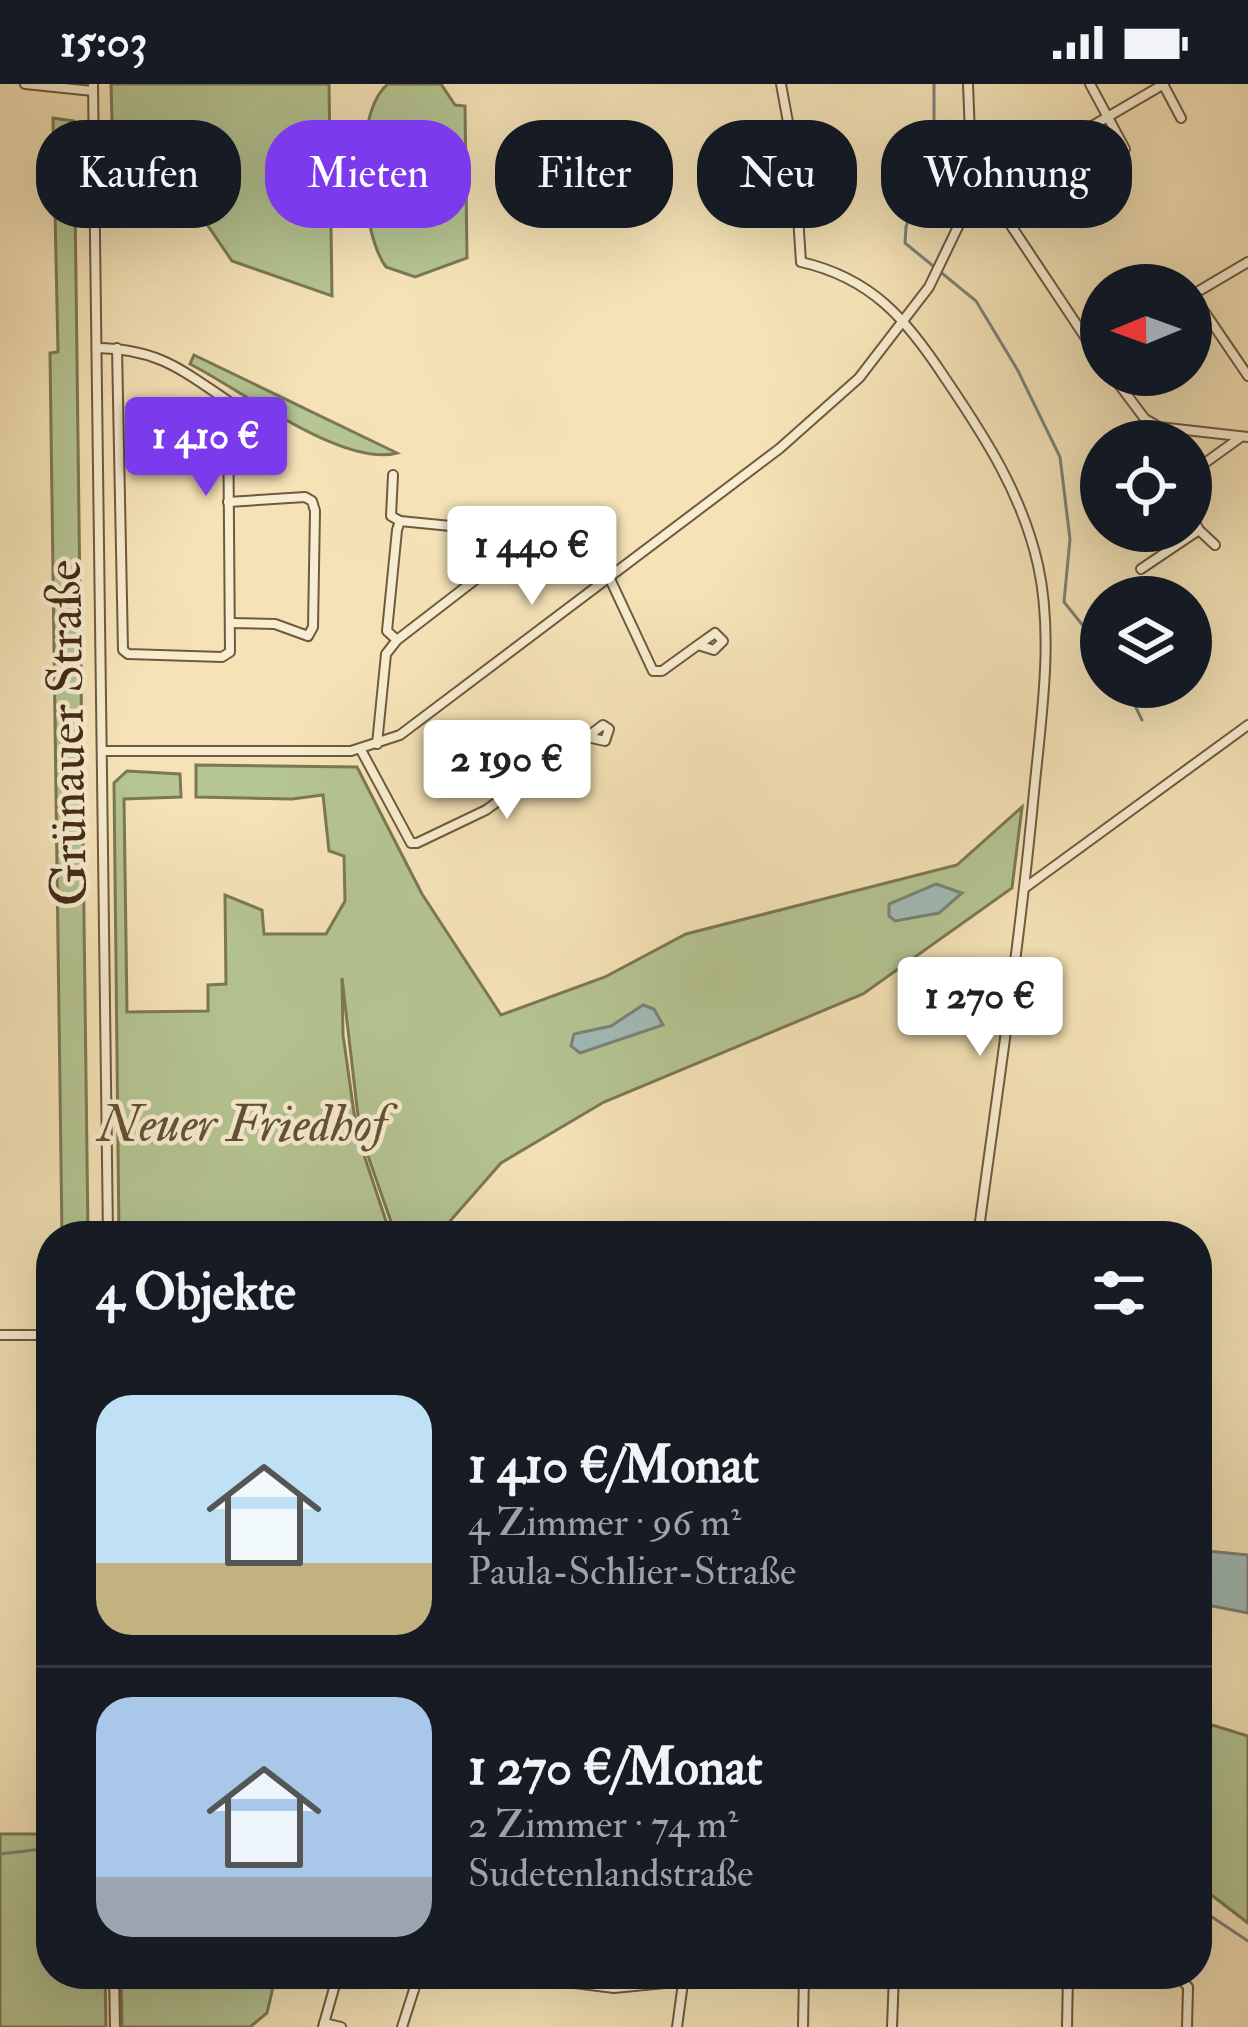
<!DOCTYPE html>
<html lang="de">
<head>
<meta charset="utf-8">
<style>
	body { margin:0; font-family:"IM FELL Double Pica",serif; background:#242831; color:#f1f3f6; height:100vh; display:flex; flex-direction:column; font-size:45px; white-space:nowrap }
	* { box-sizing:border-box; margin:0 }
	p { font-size:39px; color:#9ea1a6 }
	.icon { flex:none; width:66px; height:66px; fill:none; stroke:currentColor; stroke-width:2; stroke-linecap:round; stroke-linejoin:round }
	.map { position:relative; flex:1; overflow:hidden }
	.sheet { position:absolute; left:36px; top:1137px; width:1176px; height:768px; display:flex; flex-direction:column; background:#171b24; border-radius:48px; box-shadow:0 12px 48px #0002 }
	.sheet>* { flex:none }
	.guide { position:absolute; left:36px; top:36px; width:1176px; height:108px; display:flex; gap:24px }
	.needle { width:78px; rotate:269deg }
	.controls { position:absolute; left:1080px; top:180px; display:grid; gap:24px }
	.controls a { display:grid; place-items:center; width:132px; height:132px; border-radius:50%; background:#171b24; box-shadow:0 12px 48px #0002; font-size:60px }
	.price { position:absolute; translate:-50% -102px; padding:0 27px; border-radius:12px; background:#fff; color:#222; font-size:39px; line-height:78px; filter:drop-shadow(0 3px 6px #0008) }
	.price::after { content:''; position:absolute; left:50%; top:72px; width:36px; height:27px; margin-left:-18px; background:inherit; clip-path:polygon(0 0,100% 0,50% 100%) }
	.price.current { background:#7c3aed; color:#fff }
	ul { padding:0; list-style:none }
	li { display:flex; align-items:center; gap:36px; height:300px; padding:0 60px }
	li+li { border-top:3px solid #363941 }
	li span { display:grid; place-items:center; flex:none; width:336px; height:240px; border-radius:36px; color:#555 }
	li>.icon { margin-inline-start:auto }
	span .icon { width:144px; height:144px; fill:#fffc; stroke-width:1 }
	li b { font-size:51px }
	h2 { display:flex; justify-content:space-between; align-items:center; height:144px; padding:0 60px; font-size:51px }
	.tag { padding:0 42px; border-radius:48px; background:#171b24; box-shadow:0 12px 48px #0002; font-size:42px; line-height:108px }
	.tag.current { background:#7c3aed; color:#fff }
	.status { display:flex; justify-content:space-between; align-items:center; height:84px; padding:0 60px; background:#171b24; direction:ltr }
	.status svg { height:33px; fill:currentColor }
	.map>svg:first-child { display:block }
	.green { fill:#b5c593; stroke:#7c7854; stroke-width:3 }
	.water { fill:#a0bcb8; stroke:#7b8277; stroke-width:3 }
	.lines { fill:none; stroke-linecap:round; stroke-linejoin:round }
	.stream { stroke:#7b8277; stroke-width:3 }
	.minor-casing { stroke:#70593e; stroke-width:12 }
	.minor { stroke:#f8edd0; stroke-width:8 }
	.labels { text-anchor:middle; stroke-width:9; stroke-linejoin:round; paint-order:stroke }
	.street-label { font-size:51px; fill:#432b15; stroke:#f8edd0 }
	.park-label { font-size:51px; font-style:italic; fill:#605234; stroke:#f8edd0 }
</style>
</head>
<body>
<div class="status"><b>15:03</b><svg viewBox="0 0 49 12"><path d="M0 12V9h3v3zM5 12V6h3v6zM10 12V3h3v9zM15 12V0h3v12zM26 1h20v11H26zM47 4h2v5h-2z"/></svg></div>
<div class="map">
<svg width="1248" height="1943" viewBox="0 0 1248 1943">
	<rect width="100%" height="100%" fill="#f5e3b7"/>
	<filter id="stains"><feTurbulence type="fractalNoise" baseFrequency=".00167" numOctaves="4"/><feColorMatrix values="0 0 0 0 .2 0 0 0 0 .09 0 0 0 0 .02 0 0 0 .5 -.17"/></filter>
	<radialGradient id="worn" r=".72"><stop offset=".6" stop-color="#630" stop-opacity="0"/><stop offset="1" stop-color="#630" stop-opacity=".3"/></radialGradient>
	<g class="green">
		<polygon points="111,0 329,0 332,212 232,177 163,76 113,76"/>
		<path d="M388,0H441L455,21L465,22L467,174L415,193L386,183C360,147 352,29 388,0Z"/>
		<polygon points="53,34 74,37 88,1152 62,1152 50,269 58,268"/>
		<polygon points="562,67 564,119 531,120 529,68"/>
		<path d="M194,271L397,369C343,384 238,304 190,280Z"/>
		<polygon points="196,681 357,683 422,810 501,931 605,893 686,850 957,781 1022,723 1012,804 863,910 604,1018 501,1079 437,1152 396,1152 360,1049 342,894 343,951 357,1050 391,1152 119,1152 114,699 127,687 180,690 181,713 124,715 127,928 208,927 208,901 226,900 225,811 262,826 264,850 326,850 345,817 344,772 329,767 323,711 292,715 196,713"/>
		<polygon points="1212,1641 1248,1652 1248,1839 1197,1800 1197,1666"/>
		<polygon points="0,1750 51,1750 51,1890 105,1890 106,1943 0,1943"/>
		<polygon points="121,1890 276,1890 267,1929 250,1943 122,1943"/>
	</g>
	<g class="water">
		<polygon points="936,800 962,809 939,829 895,837 889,832 889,820"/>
		<polygon points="643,921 654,925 663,941 580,969 571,962 574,950 611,942"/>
		<polygon points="1197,1466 1248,1471 1248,1529 1197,1519"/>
	</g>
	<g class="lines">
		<g class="stream">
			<polyline points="934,0 934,62 906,143 905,159 976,217 1017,285 1060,373 1070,455 1064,518 1101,564"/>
			<polyline points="1126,603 1142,636"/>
			<polyline points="0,1770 51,1764"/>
			<polyline points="1197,1823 1248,1857"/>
		</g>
		<defs>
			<g id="minor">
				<polyline points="25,0 93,7"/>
				<polyline points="93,0 108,1152"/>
				<path d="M781,0L794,71L801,178C872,194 907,236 945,294C985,353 1022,410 1038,481C1054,553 1041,635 1034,708C1020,857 998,1004 978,1152"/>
				<polyline points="1090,0 1125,65"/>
				<polyline points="1163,0 1181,34"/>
				<polyline points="972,75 996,98"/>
				<polyline points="996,98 1002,128 1101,277"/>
				<polyline points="996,98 1164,0"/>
				<polyline points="966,131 981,118"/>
				<polyline points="1192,211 1248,178"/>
				<polyline points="1193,211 1248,292"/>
				<path d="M97,264C157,265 179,284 228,317L230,568L222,573L128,570L123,566L117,264"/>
				<polyline points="1112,291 1145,335 1159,343 1248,353"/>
				<polyline points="1191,389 1241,353"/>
				<polyline points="393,391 391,432 400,437"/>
				<polyline points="228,418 305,413 312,417 315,427 313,543 308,552 275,540 230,539"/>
				<polyline points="1199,446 1215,461"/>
				<polyline points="493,482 560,428"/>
				<polyline points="1141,485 1199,446 1191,431"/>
				<polyline points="610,495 653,587 662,587 698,561 715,549 723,557 714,566 698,561"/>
				<polyline points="377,660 386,570 397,556 387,547 397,446 400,437 461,443 493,482 397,556"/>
				<polyline points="361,666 411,759 417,759 486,726 587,653 605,657 609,645 603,641 587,653"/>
				<polyline points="102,667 351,667 400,651 779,365 859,294 929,203 967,124 972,101 968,0"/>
				<polyline points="1026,803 1248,641"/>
				<polyline points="0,1251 51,1251"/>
				<polyline points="114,1890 115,1943"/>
				<polyline points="503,1890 614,1904 757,1890"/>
				<polyline points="1177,1890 1188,1903 1187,1943"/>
				<polyline points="324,1939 341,1943"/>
				<polyline points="323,1943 338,1890"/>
				<polyline points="402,1943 419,1890"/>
				<polyline points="677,1943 683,1899"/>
				<polyline points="803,1943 804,1890"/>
				<polyline points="892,1943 894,1890"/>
				<polyline points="1067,1943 1068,1890"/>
			</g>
		</defs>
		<use href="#minor" class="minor-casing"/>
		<use href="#minor" class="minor"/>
	</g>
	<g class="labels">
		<g class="street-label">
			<text transform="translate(65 649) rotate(-91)" y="18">Grünauer Straße</text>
		</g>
		<g class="park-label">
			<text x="242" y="1057">Neuer Friedhof</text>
		</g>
	</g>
	<rect width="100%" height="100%" filter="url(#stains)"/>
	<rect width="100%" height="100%" fill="url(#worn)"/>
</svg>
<div class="controls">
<a><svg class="needle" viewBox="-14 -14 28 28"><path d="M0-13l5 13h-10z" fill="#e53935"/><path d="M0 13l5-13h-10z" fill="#9ea1a6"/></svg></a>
<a><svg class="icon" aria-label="locate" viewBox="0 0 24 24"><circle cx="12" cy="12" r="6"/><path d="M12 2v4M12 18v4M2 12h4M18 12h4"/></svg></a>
<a><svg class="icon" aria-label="layers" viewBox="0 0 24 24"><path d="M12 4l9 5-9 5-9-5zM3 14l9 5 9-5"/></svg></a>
</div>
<b class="price current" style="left:206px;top:415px">1 410 €</b>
<b class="price" style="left:532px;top:524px">1 440 €</b>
<b class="price" style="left:507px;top:738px">2 190 €</b>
<b class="price" style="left:980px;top:975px">1 270 €</b>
<div class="guide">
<a class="tag">Kaufen</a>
<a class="tag current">Mieten</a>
<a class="tag">Filter</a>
<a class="tag">Neu</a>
<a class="tag">Wohnung</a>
</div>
<section class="sheet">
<h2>4 Objekte<svg class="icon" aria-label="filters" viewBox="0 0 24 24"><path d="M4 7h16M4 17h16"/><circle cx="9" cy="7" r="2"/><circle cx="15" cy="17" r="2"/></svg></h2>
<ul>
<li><span style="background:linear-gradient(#bfe0f5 70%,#c2b280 0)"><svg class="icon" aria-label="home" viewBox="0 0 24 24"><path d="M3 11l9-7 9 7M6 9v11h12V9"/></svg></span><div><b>1 410 €/Monat</b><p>4 Zimmer · 96 m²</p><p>Paula-Schlier-Straße</p></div></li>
<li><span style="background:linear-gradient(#a9c7e8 75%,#9aa5b1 0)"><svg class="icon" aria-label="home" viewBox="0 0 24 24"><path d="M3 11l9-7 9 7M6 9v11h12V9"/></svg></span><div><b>1 270 €/Monat</b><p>2 Zimmer · 74 m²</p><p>Sudetenlandstraße</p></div></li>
</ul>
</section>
</div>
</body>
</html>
